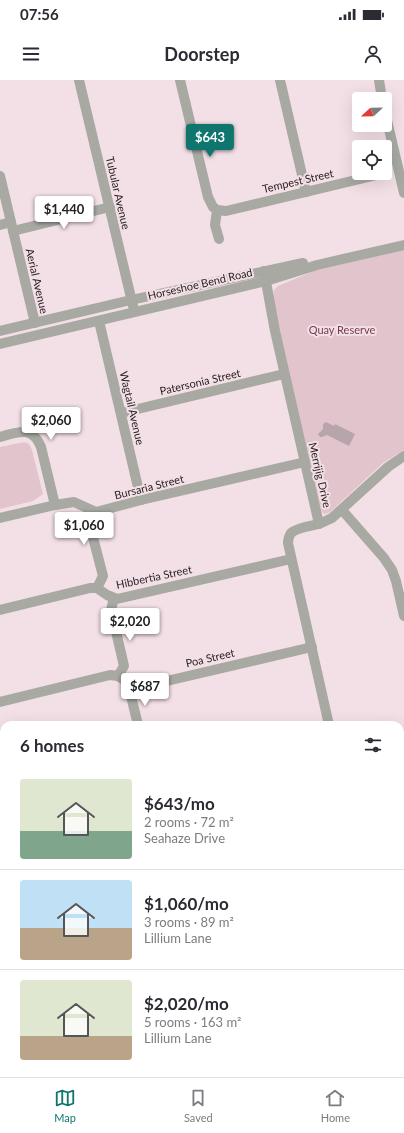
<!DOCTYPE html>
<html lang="en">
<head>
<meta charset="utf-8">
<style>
	body { margin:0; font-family:Lato,sans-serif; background:#f7f7f7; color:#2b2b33; height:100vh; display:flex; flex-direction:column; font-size:15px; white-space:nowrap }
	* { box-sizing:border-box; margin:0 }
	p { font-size:13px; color:#7c7c81 }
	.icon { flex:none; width:22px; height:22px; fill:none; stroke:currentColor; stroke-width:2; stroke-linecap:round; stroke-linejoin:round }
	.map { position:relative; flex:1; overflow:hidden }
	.drawer { position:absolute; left:0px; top:641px; width:404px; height:356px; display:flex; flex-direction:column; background:#fff; border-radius:12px 12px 0 0; box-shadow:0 4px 16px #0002 }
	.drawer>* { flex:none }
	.needle { width:26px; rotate:248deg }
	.tools { position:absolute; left:352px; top:12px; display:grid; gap:8px }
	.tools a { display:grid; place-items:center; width:40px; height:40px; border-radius:4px; background:#fff; box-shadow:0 4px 16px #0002; font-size:20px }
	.price { position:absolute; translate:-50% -34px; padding:0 9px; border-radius:4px; background:#fff; color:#222; font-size:13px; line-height:26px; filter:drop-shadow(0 1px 2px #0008) }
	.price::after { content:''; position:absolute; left:50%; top:24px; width:12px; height:9px; margin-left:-6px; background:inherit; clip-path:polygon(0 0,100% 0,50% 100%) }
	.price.active { background:#0f766e; color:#fff }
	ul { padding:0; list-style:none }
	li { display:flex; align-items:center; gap:12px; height:100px; padding:0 20px }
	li+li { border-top:1px solid #e1e1e2 }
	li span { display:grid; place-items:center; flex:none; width:112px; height:80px; border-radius:4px; color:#555 }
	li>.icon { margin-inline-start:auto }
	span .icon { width:48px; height:48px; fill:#fffc; stroke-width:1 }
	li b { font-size:17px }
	h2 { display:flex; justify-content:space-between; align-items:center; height:48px; padding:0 20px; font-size:17px }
	.status { display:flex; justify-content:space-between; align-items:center; height:28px; padding:0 20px; background:#fff; direction:ltr }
	.status svg { height:11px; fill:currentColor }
	header { display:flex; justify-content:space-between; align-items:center; height:52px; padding:0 20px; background:#fff; font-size:18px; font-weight:700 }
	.tabs { display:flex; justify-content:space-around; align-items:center; height:56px; border-top:1px solid #e1e1e2; background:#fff; font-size:11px; color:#7c7c81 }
	.tabs a { display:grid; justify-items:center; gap:2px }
	.tabs .active { color:#0f766e }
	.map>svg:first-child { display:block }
	.green { fill:#e2c4cd }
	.building { fill:#b7a5ab }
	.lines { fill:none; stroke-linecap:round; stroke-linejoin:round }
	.minor { stroke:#a7a9a2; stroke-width:10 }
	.labels { text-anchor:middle; stroke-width:4; stroke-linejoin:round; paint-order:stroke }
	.street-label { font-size:11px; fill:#251e20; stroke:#f3e0e6 }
	.park-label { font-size:11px; fill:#773b52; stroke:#f3e0e6 }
</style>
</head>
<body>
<div class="status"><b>07:56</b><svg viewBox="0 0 49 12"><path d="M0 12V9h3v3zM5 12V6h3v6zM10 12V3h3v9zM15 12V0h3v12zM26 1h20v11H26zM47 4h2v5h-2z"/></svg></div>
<header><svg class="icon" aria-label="menu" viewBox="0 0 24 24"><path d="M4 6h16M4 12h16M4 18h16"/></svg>Doorstep<svg class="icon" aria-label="person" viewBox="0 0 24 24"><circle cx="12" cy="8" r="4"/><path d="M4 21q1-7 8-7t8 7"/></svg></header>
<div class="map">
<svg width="404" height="997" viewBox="0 0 404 997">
	<rect width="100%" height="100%" fill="#f3e0e6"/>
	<g class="green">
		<polygon points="404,170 404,370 383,383 329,433 325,434 323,433 321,430 279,255 273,216 274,210 278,206 316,190"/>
		<polygon points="24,362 29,364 32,370 43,414 33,421 0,429 0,367"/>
	</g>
	<polygon class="building" points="326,342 334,346 335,344 355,354 349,366 327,355 322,357 320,357 318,354 323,349 323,344"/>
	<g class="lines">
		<g class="minor">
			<polyline points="79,0 133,226"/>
			<polyline points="180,0 208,117 213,127 217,130 215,145 219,159"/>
			<polyline points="280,0 306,112"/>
			<polyline points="379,0 382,19"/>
			<polyline points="385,32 404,113"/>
			<polyline points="0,96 35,243"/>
			<polyline points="217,130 226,131 385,93"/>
			<polyline points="0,145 11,142"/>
			<polyline points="13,151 110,127"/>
			<path d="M264,191L275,251L319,444C311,446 298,447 291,453C289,456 288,459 288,463L329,645"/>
			<polyline points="99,241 141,420"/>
			<polyline points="0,251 131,220 303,183"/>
			<polyline points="0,264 266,201 317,185 404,165"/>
			<polyline points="121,333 284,294"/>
			<path d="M0,357C18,352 32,345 41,367L55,425"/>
			<polyline points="342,430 384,478 392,490 396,501 404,536"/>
			<polyline points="93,431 89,442 103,496 97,508"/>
			<polyline points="0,438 55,425 74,422 96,432 141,420 305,382"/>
			<polyline points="319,444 332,438 388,387 404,376"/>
			<polyline points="114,518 111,530 124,586 118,596"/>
			<polyline points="0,530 90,508 97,508 107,515 117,519 291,479"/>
			<polyline points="136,606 131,616 138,645"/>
			<polyline points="0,622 110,595 118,596 129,603 136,606 141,607 312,567"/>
			<polyline points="0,717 4,716"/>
			<polyline points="0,795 4,812"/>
			<polyline points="400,850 404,849"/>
			<polyline points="0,911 4,910"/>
			<polyline points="400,941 404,957"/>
			<polyline points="208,993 209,997"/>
			<polyline points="359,993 360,997"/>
		</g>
	</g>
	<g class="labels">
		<g class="street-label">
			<text transform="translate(298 101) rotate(-13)" y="4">Tempest Street</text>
			<text transform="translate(118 113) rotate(77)" y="4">Tubular Avenue</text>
			<text transform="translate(37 201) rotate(77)" y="4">Aerial Avenue</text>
			<text transform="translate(200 204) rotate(-13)" y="4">Horseshoe Bend Road</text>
			<text transform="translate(200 302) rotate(-13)" y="4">Patersonia Street</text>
			<text transform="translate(132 328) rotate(77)" y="4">Wagtail Avenue</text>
			<text transform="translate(320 395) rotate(77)" y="4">Merrijig Drive</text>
			<text transform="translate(149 407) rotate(-14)" y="4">Bursaria Street</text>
			<text transform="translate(154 497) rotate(-12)" y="4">Hibbertia Street</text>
			<text transform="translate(210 578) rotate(-13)" y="4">Poa Street</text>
		</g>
		<g class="park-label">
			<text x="342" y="254">Quay Reserve</text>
		</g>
	</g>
</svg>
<div class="tools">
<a><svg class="needle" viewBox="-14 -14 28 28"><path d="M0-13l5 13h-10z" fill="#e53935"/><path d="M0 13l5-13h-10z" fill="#7c7c81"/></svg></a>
<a><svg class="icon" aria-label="locate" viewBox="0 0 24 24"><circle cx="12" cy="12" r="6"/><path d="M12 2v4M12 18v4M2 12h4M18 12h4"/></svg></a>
</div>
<b class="price active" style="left:210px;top:78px">$643</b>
<b class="price" style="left:64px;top:150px">$1,440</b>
<b class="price" style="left:51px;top:361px">$2,060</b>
<b class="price" style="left:84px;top:466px">$1,060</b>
<b class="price" style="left:130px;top:562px">$2,020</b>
<b class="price" style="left:145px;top:627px">$687</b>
<section class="drawer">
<h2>6 homes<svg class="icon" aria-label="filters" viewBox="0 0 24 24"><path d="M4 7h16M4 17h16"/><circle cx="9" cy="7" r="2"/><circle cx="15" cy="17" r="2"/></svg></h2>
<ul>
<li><span style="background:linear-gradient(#dfe7d0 65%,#7fa58c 0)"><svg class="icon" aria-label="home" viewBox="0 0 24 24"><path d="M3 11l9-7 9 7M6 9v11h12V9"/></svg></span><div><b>$643/mo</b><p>2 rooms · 72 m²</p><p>Seahaze Drive</p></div></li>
<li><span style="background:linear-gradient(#bfe0f5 60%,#b9a48a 0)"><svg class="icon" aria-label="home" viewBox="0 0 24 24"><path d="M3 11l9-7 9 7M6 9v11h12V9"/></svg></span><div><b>$1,060/mo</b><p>3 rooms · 89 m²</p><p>Lillium Lane</p></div></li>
<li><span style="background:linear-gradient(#dfe7d0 70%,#b9a48a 0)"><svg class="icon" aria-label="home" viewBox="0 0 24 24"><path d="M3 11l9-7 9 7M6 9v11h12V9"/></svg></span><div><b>$2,020/mo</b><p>5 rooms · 163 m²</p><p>Lillium Lane</p></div></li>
</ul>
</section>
</div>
<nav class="tabs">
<a class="active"><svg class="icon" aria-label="map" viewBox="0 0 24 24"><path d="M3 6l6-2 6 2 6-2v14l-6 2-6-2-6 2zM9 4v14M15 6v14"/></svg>Map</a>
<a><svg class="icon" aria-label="saved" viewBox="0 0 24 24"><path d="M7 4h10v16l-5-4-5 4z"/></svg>Saved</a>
<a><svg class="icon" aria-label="home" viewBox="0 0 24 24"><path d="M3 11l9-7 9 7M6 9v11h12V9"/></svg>Home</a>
</nav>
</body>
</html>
